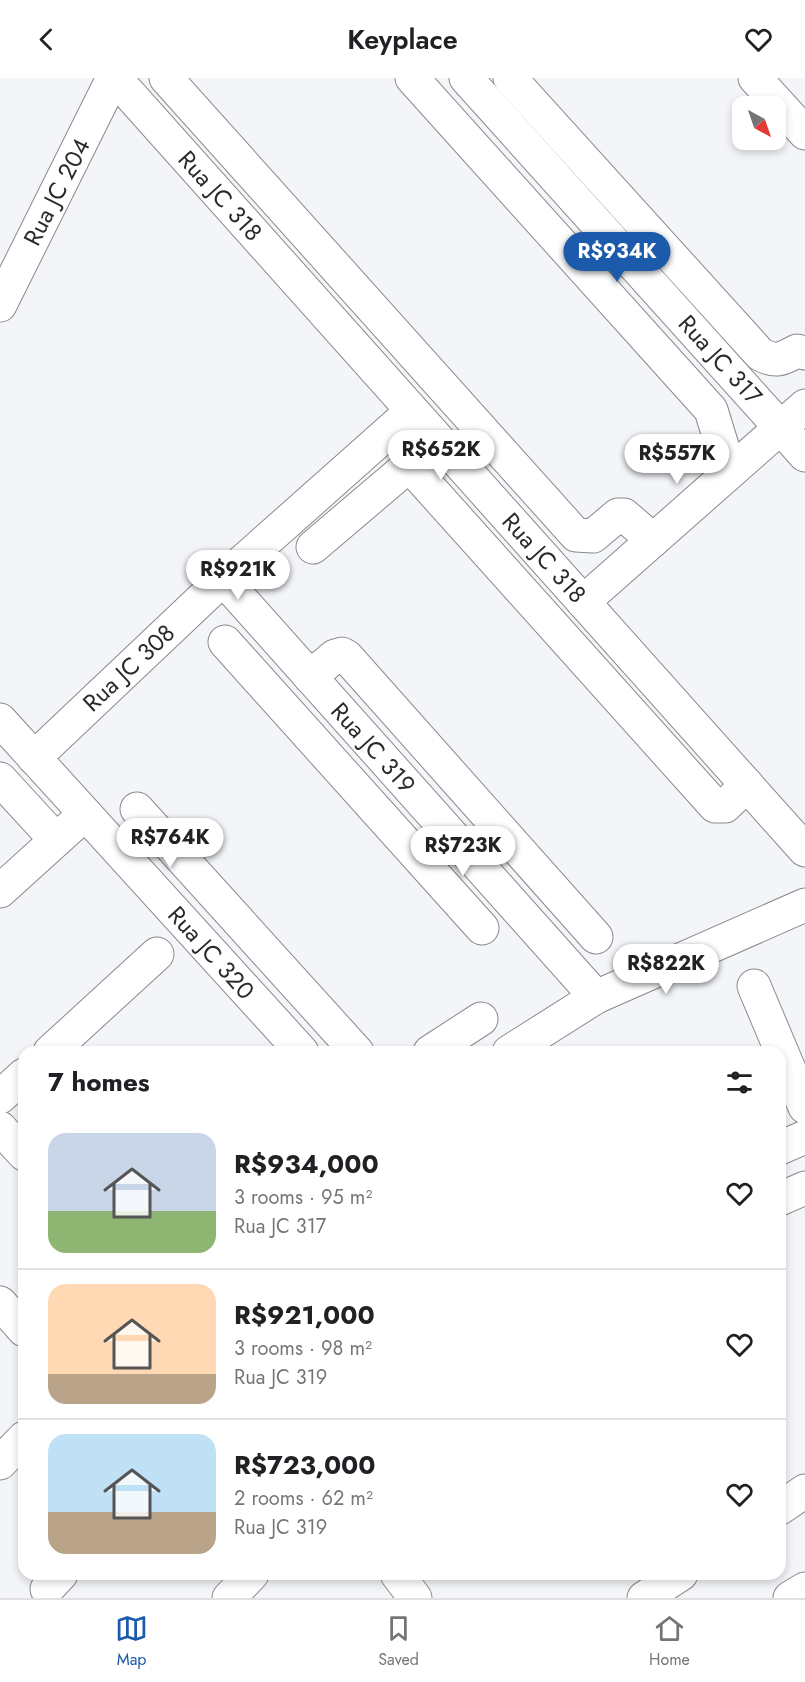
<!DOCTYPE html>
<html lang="en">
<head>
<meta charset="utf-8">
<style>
	body { margin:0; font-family:Jost,sans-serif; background:#f2f2f2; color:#202124; height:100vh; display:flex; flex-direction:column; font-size:22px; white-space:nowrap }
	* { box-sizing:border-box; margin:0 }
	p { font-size:20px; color:#757577 }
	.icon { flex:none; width:33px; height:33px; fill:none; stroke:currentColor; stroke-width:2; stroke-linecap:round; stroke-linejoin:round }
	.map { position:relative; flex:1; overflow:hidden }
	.side { position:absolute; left:18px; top:968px; width:768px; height:534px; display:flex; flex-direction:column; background:#fff; border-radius:18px; box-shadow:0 3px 9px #0003 }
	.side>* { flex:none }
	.needle { width:39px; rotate:140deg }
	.fabs { position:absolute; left:732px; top:18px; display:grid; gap:12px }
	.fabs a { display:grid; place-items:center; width:54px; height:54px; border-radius:12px; background:#fff; box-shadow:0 3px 9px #0003; font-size:30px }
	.price { position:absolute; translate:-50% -51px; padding:0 14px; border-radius:21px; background:#fff; color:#222; font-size:20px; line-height:39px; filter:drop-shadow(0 2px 3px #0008) }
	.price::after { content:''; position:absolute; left:50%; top:36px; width:18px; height:14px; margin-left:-9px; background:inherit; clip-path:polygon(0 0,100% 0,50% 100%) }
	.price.active { background:#1c5bac; color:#fff }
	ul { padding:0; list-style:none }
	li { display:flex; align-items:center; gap:18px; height:150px; padding:0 30px }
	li+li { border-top:2px solid #e0e0e0 }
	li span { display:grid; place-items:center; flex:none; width:168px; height:120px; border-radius:18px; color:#555 }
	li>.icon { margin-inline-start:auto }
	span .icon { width:72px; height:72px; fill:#fffc; stroke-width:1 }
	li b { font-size:26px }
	h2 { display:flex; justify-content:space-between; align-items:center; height:72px; padding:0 30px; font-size:26px }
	header { display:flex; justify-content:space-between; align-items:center; height:78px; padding:0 30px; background:#fff; font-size:27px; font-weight:600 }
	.tab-bar { display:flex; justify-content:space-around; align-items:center; height:84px; border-top:2px solid #e0e0e0; background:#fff; font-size:16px; color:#757577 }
	.tab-bar a { display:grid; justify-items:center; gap:3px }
	.tab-bar .active { color:#1c5bac }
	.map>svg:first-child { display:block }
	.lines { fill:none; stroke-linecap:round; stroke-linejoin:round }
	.minor-casing { stroke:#888a8d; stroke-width:35 }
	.minor { stroke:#fff; stroke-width:33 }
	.labels { text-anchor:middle; stroke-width:4.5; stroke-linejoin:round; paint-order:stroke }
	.street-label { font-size:24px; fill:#292a2b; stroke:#fff }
</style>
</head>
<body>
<header><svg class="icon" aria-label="back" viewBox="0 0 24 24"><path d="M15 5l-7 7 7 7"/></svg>Keyplace<svg class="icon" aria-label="heart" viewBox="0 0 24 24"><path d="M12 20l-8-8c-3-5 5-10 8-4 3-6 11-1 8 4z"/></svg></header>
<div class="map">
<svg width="805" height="1520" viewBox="0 0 805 1520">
	<rect width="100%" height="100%" fill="#f3f5f8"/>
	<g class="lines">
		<defs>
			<g id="minor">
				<polyline points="115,0 805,772"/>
				<polyline points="166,0 576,457 593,458 618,437 624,437 653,462"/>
				<polyline points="412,0 711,332 730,394"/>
				<polyline points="466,0 805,377"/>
				<path d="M510,0L760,276C776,285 782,281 797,273L805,275"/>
				<polyline points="755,0 805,55"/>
				<polyline points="0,227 113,0"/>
				<polyline points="313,469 400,395 408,392 417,396 715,728 725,728 747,707"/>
				<polyline points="223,501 596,919"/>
				<polyline points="583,524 805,328"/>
				<polyline points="225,564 482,850"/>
				<polyline points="310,599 335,578 342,576 347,579 596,859"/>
				<polyline points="0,642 302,974"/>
				<polyline points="34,680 223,501 412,333"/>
				<polyline points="0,701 56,762"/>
				<polyline points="137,731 357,974"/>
				<polyline points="0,813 85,736"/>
				<polyline points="754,908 805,1029"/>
				<polyline points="50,974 157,876"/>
				<polyline points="430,974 481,941"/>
				<polyline points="509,974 596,919 805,827"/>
				<polyline points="0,1019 24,997"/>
				<polyline points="0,1050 24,1076"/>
				<polyline points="780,1070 805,1059"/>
				<polyline points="780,1121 805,1110"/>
				<polyline points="0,1225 24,1252"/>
				<polyline points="0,1385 24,1360"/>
				<polyline points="780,1430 805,1413"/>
				<polyline points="397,1496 415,1520"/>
				<polyline points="47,1511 61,1496"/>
				<polyline points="229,1520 252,1496"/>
				<polyline points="644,1520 681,1496"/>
				<polyline points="790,1520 805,1511"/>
			</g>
		</defs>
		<use href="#minor" class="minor-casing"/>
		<use href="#minor" class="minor"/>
	</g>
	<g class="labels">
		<g class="street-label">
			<text transform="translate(57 114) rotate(-63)" y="8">Rua JC 204</text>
			<text transform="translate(220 118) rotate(48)" y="8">Rua JC 318</text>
			<text transform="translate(720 282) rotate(48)" y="8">Rua JC 317</text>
			<text transform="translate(544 480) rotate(48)" y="8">Rua JC 318</text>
			<text transform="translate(129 590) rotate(-43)" y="8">Rua JC 308</text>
			<text transform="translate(373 670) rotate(48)" y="8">Rua JC 319</text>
			<text transform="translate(211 875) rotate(48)" y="8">Rua JC 320</text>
		</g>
	</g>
</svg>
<div class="fabs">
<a><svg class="needle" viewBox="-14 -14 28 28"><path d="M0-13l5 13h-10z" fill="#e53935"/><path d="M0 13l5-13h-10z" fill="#757577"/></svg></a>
</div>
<b class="price active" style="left:617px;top:205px">R$934K</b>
<b class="price" style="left:441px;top:403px">R$652K</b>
<b class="price" style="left:677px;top:407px">R$557K</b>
<b class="price" style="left:238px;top:523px">R$921K</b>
<b class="price" style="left:170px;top:791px">R$764K</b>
<b class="price" style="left:463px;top:799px">R$723K</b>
<b class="price" style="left:666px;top:917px">R$822K</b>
<section class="side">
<h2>7 homes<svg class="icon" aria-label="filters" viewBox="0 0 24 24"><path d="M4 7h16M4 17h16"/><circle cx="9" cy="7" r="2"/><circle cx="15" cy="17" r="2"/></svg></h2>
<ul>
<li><span style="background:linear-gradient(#c9d6e8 65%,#8fb573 0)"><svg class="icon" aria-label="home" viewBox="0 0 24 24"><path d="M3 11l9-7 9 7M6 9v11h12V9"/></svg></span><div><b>R$934,000</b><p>3 rooms · 95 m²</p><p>Rua JC 317</p></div><svg class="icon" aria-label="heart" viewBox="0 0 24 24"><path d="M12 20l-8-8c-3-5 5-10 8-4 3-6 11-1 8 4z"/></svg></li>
<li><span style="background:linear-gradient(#ffd9b3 75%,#b9a48a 0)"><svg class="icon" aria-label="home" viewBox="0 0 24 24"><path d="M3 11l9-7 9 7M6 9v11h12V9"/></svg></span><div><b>R$921,000</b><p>3 rooms · 98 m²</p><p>Rua JC 319</p></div><svg class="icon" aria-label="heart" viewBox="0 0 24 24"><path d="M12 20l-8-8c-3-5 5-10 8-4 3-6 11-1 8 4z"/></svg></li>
<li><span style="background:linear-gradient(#bfe0f5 65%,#b9a48a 0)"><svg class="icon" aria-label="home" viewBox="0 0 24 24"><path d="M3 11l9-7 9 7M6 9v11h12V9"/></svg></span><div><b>R$723,000</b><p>2 rooms · 62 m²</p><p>Rua JC 319</p></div><svg class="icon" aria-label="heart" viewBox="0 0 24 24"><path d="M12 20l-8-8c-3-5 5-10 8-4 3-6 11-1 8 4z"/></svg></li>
</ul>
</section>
</div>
<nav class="tab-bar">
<a class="active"><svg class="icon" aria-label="map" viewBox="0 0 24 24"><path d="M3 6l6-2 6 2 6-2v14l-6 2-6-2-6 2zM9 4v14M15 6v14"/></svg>Map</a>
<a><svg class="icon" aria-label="saved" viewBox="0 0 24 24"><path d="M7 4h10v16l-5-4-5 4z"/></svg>Saved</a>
<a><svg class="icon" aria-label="home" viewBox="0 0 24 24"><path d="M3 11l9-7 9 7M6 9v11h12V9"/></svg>Home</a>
</nav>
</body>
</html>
